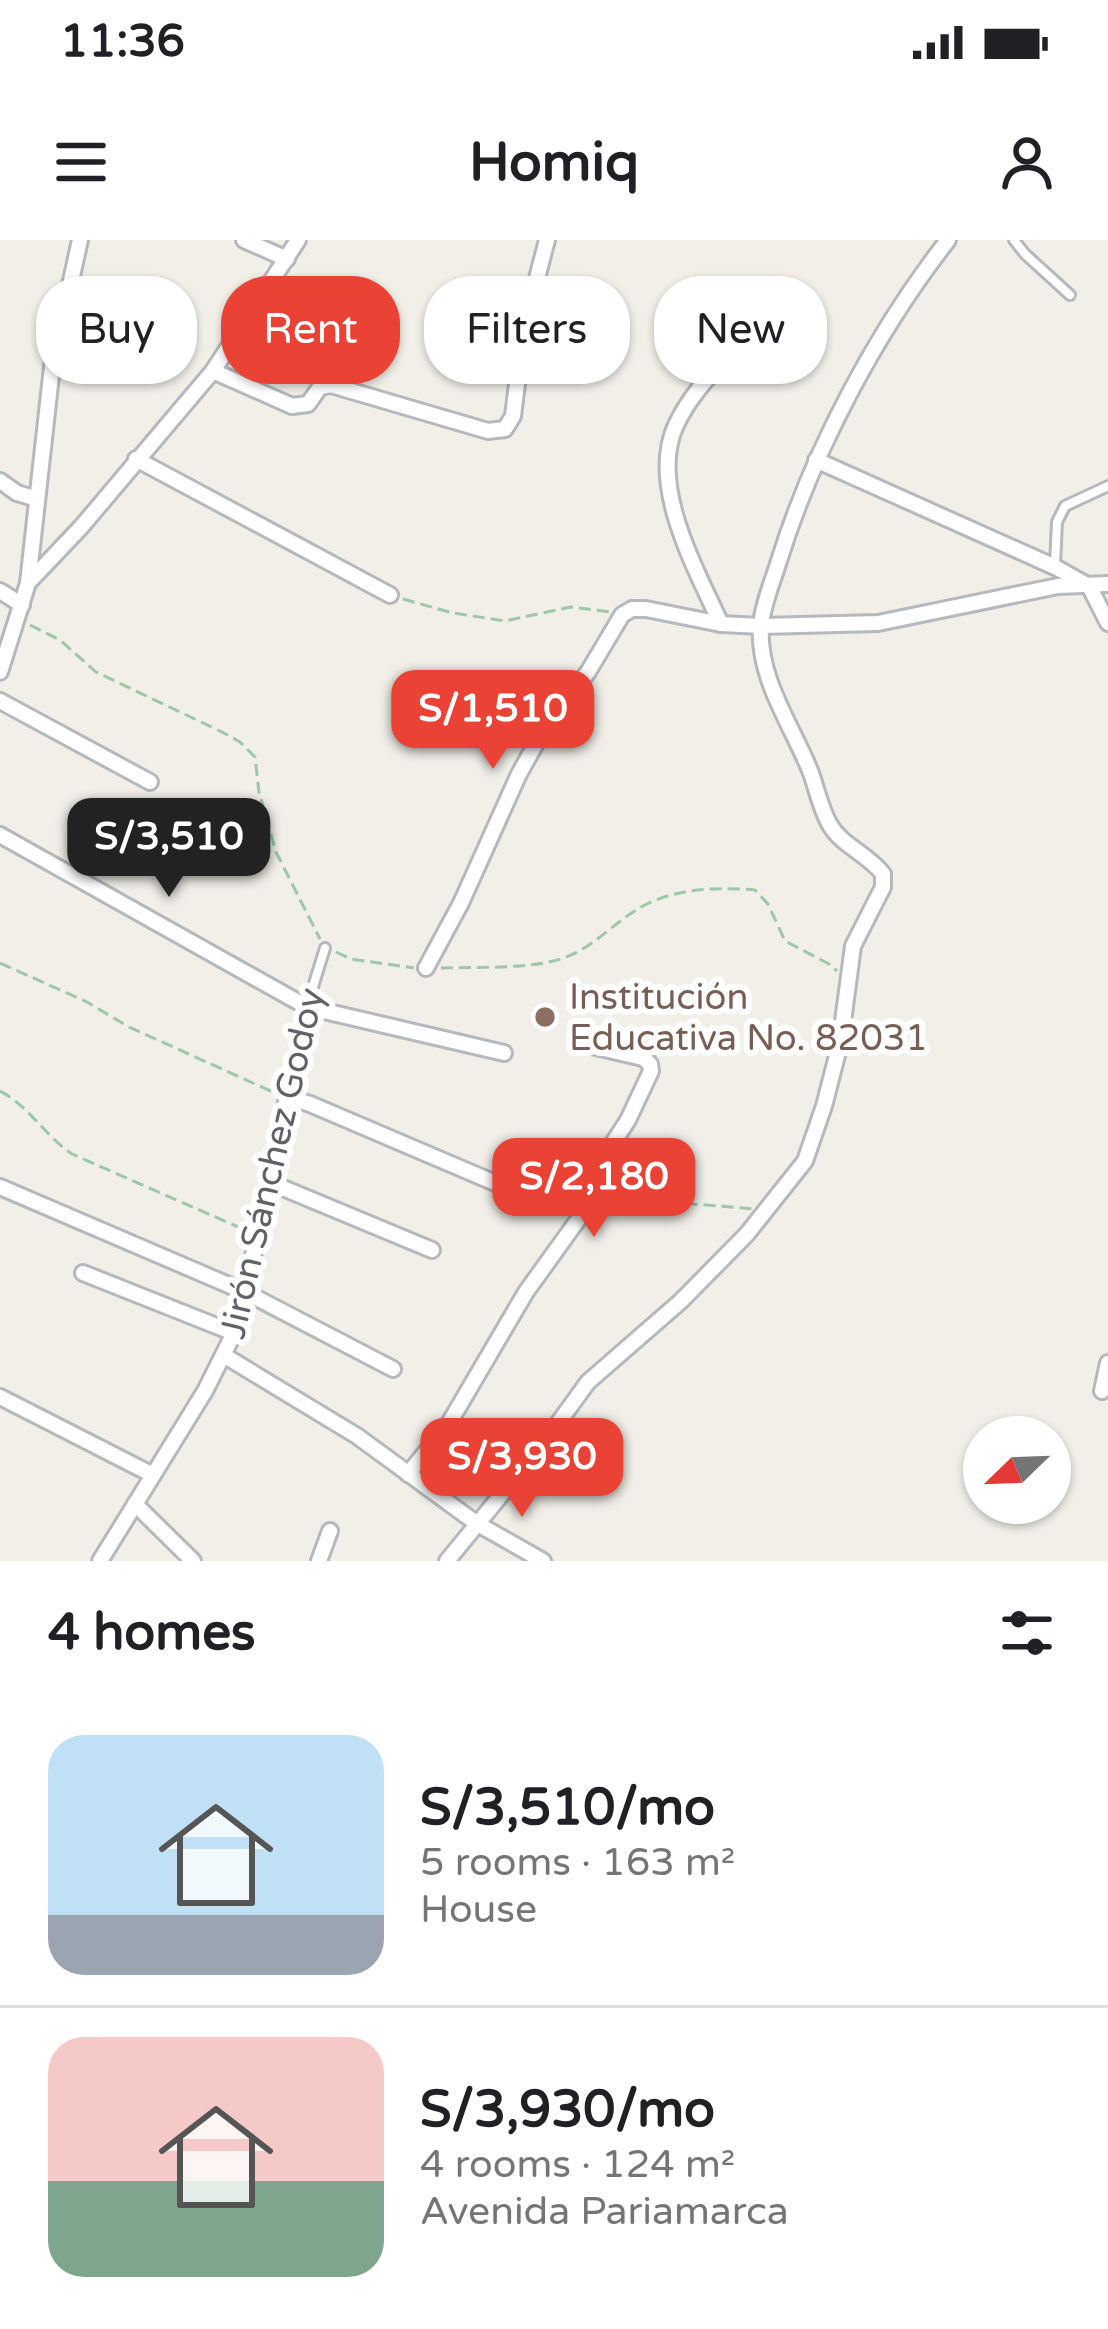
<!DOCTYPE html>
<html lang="en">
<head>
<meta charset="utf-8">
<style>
	body { margin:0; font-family:"Varela Round",sans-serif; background:#f6f6f6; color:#202124; height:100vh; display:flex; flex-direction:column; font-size:45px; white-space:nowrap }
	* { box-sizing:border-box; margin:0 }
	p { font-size:39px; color:#757577 }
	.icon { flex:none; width:66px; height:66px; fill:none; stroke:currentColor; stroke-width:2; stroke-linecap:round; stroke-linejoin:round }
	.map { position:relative; height:1321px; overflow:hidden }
	.sheet { display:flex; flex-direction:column; background:#fff; flex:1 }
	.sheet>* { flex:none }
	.banner { position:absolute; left:36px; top:36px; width:1038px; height:108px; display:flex; gap:24px }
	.needle { width:78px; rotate:247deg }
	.controls { position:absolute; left:963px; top:1176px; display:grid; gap:24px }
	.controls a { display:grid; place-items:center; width:108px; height:108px; border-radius:50%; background:#fff; box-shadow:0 3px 9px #0004; font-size:60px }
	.price { position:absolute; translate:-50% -102px; padding:0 27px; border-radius:24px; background:#ea4335; color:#fff; font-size:39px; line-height:78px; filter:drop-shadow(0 3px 6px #0008) }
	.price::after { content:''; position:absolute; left:50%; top:72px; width:36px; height:27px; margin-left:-18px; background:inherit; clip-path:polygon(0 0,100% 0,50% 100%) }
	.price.current { background:#222; color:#fff }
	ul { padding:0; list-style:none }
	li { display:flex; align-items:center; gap:36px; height:300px; padding:0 48px }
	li+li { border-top:3px solid #e0e0e0 }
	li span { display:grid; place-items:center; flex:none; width:336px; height:240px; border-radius:36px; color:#555 }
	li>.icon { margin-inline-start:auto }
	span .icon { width:144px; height:144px; fill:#fffc; stroke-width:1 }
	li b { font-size:51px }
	h2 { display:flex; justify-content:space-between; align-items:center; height:144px; padding:0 48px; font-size:51px }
	.tag { padding:0 42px; border-radius:48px; background:#fff; box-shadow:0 3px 9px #0004; font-size:42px; line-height:108px }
	.tag.current { background:#ea4335; color:#fff }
	.status { display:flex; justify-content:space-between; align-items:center; height:84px; padding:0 60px; background:#fff; direction:ltr }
	.status svg { height:33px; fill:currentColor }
	header { display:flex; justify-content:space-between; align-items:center; height:156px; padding:0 48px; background:#fff; font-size:54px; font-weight:800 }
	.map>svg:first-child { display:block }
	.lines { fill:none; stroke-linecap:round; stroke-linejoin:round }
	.service-casing { stroke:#b5b8bc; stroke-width:14 }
	.minor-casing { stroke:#b5b8bc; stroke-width:20 }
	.path { stroke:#9cc7a9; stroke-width:3; stroke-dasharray:12 6; stroke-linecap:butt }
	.service { stroke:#fff; stroke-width:8 }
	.minor { stroke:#fff; stroke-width:14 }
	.education-dot { fill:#8d6e63; stroke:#fff; stroke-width:4.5 }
	.labels { text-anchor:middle; stroke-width:12; stroke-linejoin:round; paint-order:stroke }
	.education-label { font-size:36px; fill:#785e54; stroke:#fff; text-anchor:start }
	.street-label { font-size:36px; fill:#5f6368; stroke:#fff }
</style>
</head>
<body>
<div class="status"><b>11:36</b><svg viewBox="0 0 49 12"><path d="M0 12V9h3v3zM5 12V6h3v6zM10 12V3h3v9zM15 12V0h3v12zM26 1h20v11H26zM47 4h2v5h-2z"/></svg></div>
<header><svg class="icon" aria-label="menu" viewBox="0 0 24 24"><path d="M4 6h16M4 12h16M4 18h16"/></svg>Homiq<svg class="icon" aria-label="person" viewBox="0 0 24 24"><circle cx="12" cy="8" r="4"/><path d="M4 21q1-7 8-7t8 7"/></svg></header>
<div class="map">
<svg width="1108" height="1321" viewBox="0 0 1108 1321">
	<rect width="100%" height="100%" fill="#f1efe8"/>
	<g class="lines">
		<defs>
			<g id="service">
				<polyline points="1014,0 1025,14 1070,55"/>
				<polyline points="1055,325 1057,282 1065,266 1108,246"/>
				<polyline points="307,766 325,708"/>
			</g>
			<g id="minor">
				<polyline points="244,0 287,19"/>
				<polyline points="213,131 292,166 308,164 320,147 331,145 488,191 505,189 513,176 524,88 547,0"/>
				<polyline points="136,219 390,355"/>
				<polyline points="816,220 1055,327 1089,346 1108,383"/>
				<polyline points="0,241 17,253 37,259"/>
				<polyline points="28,343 52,127 80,0"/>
				<polyline points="0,351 22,365"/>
				<path d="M721,384C696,329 648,245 676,185C690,155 712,133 734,109"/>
				<polyline points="0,432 28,343 82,286 213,131 298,0"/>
				<polyline points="0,461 150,542"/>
				<polyline points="0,595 307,767 504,813"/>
				<polyline points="426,728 461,663 519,534 543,491 588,432 622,375 632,369 646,369 721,384 761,386 878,383 1058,346 1108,344"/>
				<polyline points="287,857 310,864 507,948 597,944 638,949"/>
				<polyline points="271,943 432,1010"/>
				<polyline points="0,947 245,1052 393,1129"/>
				<polyline points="83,1033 234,1093"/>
				<polyline points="225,1116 357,1196 476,1283 543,1321"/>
				<polyline points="1102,1151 1108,1123"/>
				<polyline points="0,1157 153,1235"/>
				<polyline points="408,1234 448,1185 526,1052 580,977 597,944 600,923 628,880 651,831 650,824 643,818 583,804"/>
				<polyline points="135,1264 193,1321"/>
				<polyline points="100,1321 205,1151 234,1093 271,943 287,857 308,785 310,776 307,767"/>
				<polyline points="319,1321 330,1291"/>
				<path d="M447,1321L543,1204L588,1142L681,1061L747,994L805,921L824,866L840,804L853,706L883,647V634C868,614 842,606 830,585C821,570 817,550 811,533C793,487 757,438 761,386C762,367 772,343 778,324C812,213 876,92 948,0"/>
			</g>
		</defs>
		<use href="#service" class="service-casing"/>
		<use href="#minor" class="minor-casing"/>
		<g class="path">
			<polyline points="403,359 453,373 505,381 571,367 611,372"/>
			<polyline points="30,385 60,400 96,432 222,492 240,502 255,517 259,552 276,612 320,699"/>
			<polyline points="336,712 351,719 414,728"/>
			<polyline points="0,723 87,762 129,787 275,853"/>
			<path d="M441,728C476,727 529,729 561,719C595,708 616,679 647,664C679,648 720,647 755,650L768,664L785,701L829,724L837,731"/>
			<path d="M0,851C29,866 45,896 72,914L245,990"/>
			<polyline points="652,951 671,954 693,964 754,969"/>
		</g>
		<use href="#service" class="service"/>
		<use href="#minor" class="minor"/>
	</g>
	<circle class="education-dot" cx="545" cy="777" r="12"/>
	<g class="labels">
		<g class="education-label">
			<text x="569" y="769">Institución<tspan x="569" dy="41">Educativa No. 82031</tspan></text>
		</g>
		<g class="street-label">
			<text transform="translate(271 923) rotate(-77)" y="13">Jirón Sánchez Godoy</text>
		</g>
	</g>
</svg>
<div class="controls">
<a><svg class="needle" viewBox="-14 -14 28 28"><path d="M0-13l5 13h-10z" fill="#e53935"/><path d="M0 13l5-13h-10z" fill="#757577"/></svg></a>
</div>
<b class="price" style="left:493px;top:532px">S/1,510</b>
<b class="price current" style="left:169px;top:660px">S/3,510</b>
<b class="price" style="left:594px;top:1000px">S/2,180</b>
<b class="price" style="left:522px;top:1280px">S/3,930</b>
<div class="banner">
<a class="tag">Buy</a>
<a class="tag current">Rent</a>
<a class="tag">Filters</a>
<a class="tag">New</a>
</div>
</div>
<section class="sheet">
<h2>4 homes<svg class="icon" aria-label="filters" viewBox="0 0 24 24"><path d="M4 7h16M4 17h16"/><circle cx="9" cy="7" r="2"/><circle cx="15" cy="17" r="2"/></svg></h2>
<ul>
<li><span style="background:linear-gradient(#bfe0f5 75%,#9aa5b1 0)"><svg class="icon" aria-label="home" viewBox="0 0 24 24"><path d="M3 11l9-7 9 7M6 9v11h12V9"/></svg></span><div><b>S/3,510/mo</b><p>5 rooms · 163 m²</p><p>House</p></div></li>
<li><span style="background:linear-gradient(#f6c9c9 60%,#7fa58c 0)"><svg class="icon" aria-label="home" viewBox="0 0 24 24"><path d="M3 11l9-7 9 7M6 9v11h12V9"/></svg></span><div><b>S/3,930/mo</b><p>4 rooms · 124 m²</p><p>Avenida Pariamarca</p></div></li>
</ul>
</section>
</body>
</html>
